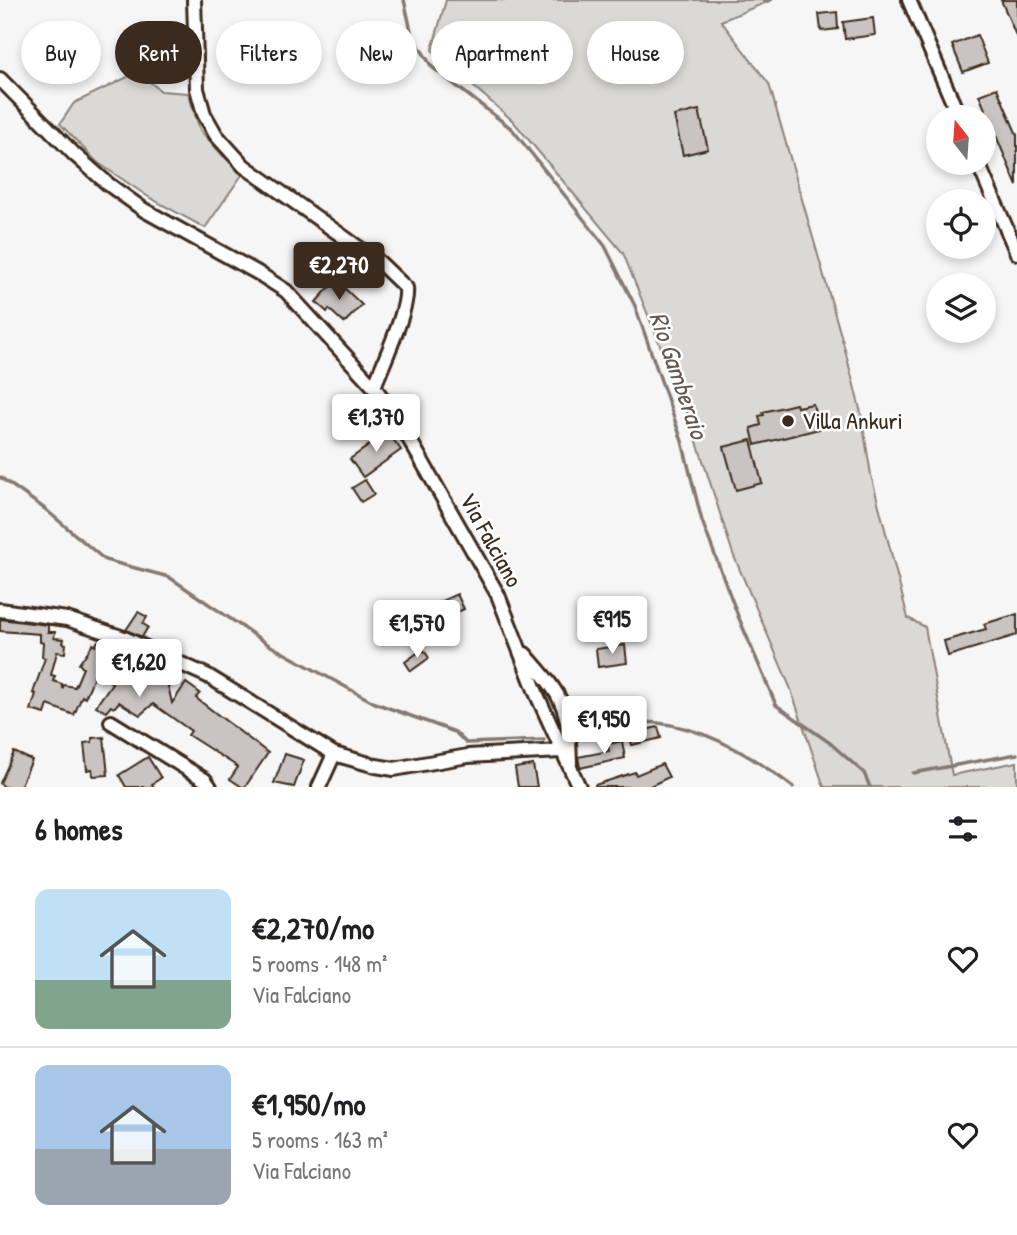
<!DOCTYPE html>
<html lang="en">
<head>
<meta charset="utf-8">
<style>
	body { margin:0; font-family:"Patrick Hand",sans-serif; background:#f6f6f6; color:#202124; height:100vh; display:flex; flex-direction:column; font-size:26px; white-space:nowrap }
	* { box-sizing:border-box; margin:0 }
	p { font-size:23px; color:#757577 }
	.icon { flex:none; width:38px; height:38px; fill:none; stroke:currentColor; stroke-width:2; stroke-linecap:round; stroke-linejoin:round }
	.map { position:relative; height:787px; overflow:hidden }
	.panel { display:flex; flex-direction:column; background:#fff; flex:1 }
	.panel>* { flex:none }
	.top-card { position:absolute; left:21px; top:21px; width:976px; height:63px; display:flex; gap:14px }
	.needle { width:46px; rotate:343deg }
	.controls { position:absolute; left:926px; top:105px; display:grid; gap:14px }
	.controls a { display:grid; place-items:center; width:70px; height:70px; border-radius:50%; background:#fff; box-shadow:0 4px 10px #0003; font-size:35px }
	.price { position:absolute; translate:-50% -60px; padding:0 16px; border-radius:7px; background:#fff; color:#222; font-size:23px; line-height:46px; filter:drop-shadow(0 2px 4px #0008) }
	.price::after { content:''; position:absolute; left:50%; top:42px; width:21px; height:16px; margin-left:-10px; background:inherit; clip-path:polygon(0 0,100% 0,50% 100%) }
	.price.current { background:#3b2a1e; color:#fff }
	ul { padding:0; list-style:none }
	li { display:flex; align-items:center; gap:21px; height:175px; padding:0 35px }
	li+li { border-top:2px solid #e0e0e0 }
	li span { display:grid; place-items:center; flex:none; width:196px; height:140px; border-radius:14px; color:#555 }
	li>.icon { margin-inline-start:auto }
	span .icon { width:84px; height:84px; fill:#fffc; stroke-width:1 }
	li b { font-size:30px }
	h2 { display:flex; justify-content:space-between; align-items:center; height:84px; padding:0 35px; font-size:30px }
	.tag { padding:0 24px; border-radius:32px; background:#fff; box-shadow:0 4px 10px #0003; font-size:24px; line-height:63px }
	.tag.current { background:#3b2a1e; color:#fff }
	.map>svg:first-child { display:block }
	.green { fill:#dbd9d6; stroke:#8b827a; stroke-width:2 }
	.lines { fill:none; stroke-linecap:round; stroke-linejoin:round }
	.stream { stroke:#847972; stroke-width:3.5 }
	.building { fill:#c9c3c1; stroke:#3b2a1e; stroke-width:2 }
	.minor-casing { stroke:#3b2a1e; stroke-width:18 }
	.minor { stroke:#fff; stroke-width:12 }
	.poi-dot { fill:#3b2a1e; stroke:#fff; stroke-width:2.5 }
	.labels { text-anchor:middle; stroke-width:5; stroke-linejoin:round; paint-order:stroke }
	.poi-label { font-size:24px; fill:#3b2a1e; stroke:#fff; text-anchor:start }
	.street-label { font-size:24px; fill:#3b2a1e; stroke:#fff }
	.water-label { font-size:26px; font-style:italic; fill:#65584f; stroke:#fff }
</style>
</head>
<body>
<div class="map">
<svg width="1017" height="787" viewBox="0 0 1017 787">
	<rect width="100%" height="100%" fill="#f7f6f6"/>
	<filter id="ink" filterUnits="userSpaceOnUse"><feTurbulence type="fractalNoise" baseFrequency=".0143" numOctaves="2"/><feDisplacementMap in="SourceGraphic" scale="14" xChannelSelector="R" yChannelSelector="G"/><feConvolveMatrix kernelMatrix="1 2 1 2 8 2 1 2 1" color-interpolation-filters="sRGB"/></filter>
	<g filter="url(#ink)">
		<g class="green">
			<polygon points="446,0 772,0 721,21 769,84 844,346 861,413 871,475 908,618 925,627 952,775 1017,762 1017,787 824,787 790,687 733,554 690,420 623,253 513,121 432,50"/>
			<polygon points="138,72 161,91 188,93 200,130 223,156 244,172 205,228 150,198 97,162 60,124 74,103"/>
		</g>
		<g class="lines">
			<g class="stream">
				<polyline points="404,0 412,35 432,67 512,129 605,246 635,306 682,441 702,521 738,616 776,705 830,743 864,773 870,787"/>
				<polyline points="0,477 45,509 105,560 169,577 269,645 375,703 455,732 466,743 544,740"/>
				<path d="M578,738C592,733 606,727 619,724C682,713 745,750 793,787"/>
				<polyline points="913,773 1017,754"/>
			</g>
		</g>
		<g class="building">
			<polygon points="1001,0 1017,0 1017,38"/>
			<polygon points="837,12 838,29 821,31 819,14"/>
			<polygon points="873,18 875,35 845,39 843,22"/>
			<polygon points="305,32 310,53 269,64 264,43"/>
			<polygon points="977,35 988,63 963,72 952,45"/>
			<polygon points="997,88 1017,135 1017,186 979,95"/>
			<polygon points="699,110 708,149 683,155 674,116"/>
			<polygon points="336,280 362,305 344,323 329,309 327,312 316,302"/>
			<polygon points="796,404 797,407 813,404 819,429 755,445 751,428 761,425 759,416 764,415 763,412"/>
			<polygon points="388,432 401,450 363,477 350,459"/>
			<polygon points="751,440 762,483 736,490 724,447"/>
			<polygon points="365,480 374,494 361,502 352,488"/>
			<polygon points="457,594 464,609 425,627 417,612"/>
			<polygon points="138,612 147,617 143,624 148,627 142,637 126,630"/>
			<polygon points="1017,614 1017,635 948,656 944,641 986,629 984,624"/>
			<polygon points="0,619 48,625 48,632 55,632 54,638 64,639 63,643 66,644 65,653 57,652 51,675 55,676 53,681 62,684 62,689 64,685 75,687 83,668 79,664 93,644 95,646 98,641 111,651 108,655 124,666 125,664 150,681 155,674 159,673 166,677 172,703 186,683 200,693 196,698 268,753 245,787 242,787 230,779 238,767 188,735 191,731 153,704 140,715 119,702 114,708 111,706 106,712 96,706 112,683 96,672 85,698 82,696 74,715 48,705 45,714 31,710 36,694 33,693 45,658 42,657 43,643 40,642 40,634 0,631"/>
			<polygon points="625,645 627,663 598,667 596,649"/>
			<polygon points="423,649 429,658 411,671 405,662"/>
			<polygon points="658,727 661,738 632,745 629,734"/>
			<polygon points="104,737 108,775 93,776 92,769 87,770 84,743 92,742 92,738"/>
			<polygon points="622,741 625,758 580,768 578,757 609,751 608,744"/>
			<polygon points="14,752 32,760 20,787 4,787 0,783"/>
			<polygon points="285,754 304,760 294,787 274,783"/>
			<polygon points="148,757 161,778 152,784 154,787 126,787 119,775"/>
			<polygon points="662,764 669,777 648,787 595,787 595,785 635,772 636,775"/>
			<polygon points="533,765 537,787 518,787 515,768"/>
		</g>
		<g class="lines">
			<defs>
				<g id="minor">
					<path d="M194,0L197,89L204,114L216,135L244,166L380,263L406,288C409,309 382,365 374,387"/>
					<polyline points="909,0 959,117"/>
					<polyline points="0,79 74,154 108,184 144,210 258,273 286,291 374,387 399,421 498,595 537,695 579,787"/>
					<polyline points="978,163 1017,253"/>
					<polyline points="0,610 67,619 124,638 208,676 334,754 376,766 394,769 468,756 561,751"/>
					<path d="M525,654C540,672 559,690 565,713C570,729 569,747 570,763"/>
					<polyline points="111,722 205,780 210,787"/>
					<polyline points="319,787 334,754"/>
				</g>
			</defs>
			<use href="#minor" class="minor-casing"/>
			<use href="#minor" class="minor"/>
		</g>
	</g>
	<circle class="poi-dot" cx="788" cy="421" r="7"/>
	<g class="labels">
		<g class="poi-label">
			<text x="802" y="429">Villa Ankuri</text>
		</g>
		<g class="street-label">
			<text transform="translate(491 540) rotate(61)" y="8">Via Falciano</text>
		</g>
		<g class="water-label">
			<text transform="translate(679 375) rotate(71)" y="9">Rio Gamberaio</text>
		</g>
	</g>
</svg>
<div class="controls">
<a><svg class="needle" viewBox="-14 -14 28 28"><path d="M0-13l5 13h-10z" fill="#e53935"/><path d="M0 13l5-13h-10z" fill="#757577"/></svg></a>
<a><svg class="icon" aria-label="locate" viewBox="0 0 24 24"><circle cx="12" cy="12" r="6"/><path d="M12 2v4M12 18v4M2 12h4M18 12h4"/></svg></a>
<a><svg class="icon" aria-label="layers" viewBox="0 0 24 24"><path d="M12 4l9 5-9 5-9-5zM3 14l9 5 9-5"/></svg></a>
</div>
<b class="price current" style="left:339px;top:302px">€2,270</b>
<b class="price" style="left:376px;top:454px">€1,370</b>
<b class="price" style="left:612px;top:656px">€915</b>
<b class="price" style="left:417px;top:660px">€1,570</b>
<b class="price" style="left:139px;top:699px">€1,620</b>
<b class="price" style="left:604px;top:756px">€1,950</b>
<div class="top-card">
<a class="tag">Buy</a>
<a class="tag current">Rent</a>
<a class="tag">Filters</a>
<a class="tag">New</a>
<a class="tag">Apartment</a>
<a class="tag">House</a>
</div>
</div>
<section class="panel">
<h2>6 homes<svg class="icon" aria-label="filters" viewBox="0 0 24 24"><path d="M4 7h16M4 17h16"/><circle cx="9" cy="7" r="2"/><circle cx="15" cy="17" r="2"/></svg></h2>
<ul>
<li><span style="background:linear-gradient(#bfe0f5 65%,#7fa58c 0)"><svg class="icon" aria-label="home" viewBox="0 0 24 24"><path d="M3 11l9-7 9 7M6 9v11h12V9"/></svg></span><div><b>€2,270/mo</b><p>5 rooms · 148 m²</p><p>Via Falciano</p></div><svg class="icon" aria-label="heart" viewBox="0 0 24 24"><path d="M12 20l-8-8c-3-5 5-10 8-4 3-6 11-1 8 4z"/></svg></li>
<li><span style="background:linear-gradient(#a9c7e8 60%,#9aa5b1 0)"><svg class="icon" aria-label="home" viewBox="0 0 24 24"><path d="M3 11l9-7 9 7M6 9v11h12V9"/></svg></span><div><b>€1,950/mo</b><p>5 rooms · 163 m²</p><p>Via Falciano</p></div><svg class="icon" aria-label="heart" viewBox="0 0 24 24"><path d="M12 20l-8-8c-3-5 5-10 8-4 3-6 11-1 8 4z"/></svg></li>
</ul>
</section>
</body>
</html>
